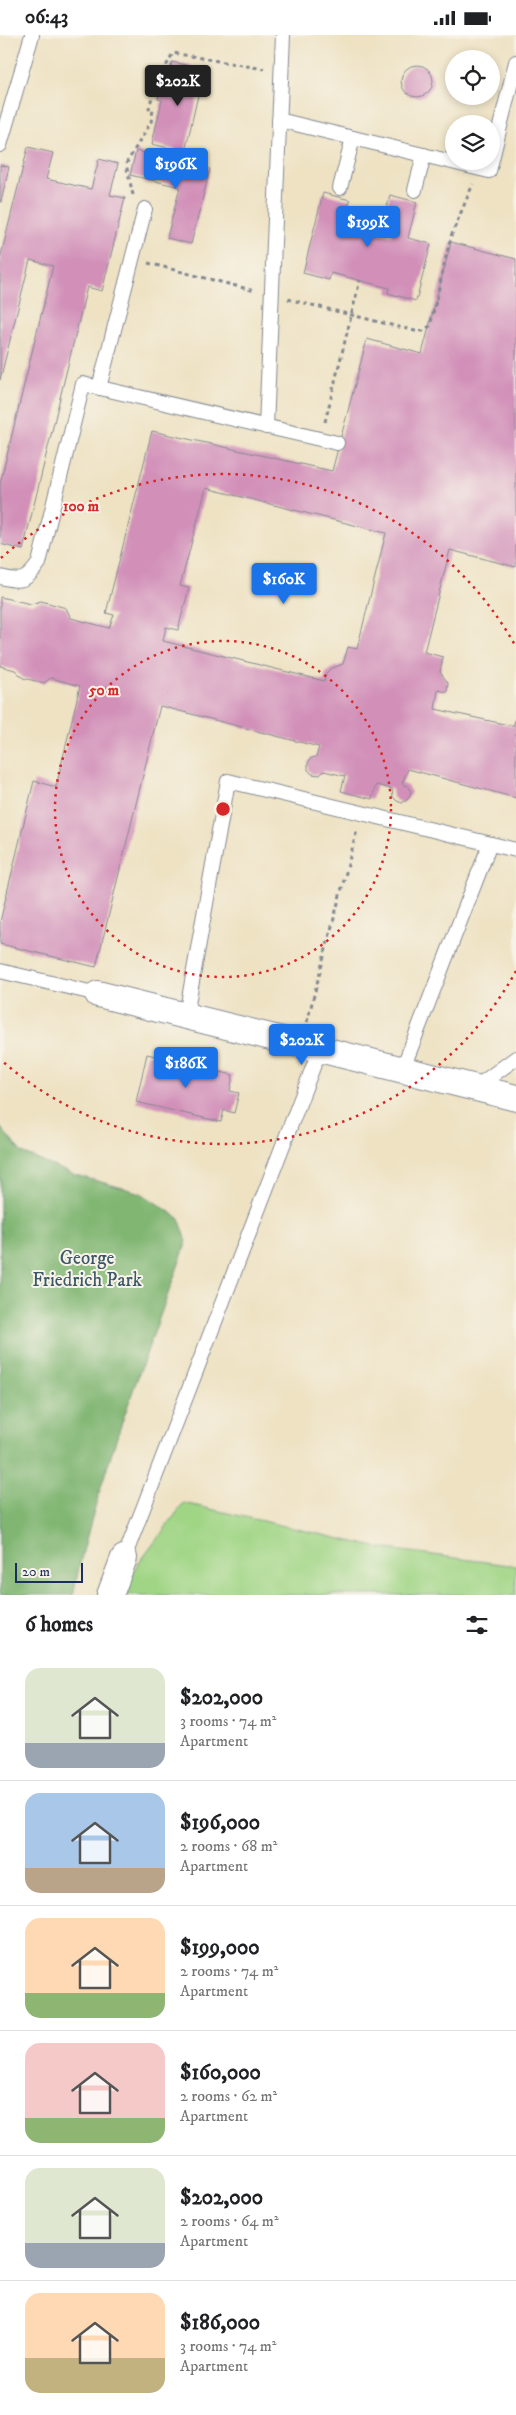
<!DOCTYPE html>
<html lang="en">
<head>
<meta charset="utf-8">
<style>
	body { margin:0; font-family:"IM FELL DW Pica",serif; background:#f2f2f2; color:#202124; height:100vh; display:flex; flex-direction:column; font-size:19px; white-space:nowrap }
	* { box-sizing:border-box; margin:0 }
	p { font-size:16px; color:#757577 }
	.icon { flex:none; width:28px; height:28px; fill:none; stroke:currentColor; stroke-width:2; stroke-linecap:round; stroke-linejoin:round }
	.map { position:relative; height:1560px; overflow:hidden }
	.side { display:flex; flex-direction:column; background:#fff; flex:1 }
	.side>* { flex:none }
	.tools { position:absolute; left:445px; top:15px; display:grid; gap:10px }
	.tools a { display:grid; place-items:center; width:55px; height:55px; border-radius:50%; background:#fff; box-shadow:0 2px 8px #0003; font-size:25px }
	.scale { position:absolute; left:15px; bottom:12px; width:68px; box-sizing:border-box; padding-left:5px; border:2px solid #1b2f5e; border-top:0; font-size:14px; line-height:18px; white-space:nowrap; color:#1b2f5e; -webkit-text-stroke:4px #f7f3e8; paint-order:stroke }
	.price { position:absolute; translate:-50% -42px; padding:0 11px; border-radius:5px; background:#1a73e8; color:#fff; font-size:16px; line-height:32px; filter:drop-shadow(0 1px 2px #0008) }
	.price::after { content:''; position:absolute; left:50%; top:30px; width:15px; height:11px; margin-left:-8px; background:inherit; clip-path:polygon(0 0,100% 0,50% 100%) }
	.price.selected { background:#222; color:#fff }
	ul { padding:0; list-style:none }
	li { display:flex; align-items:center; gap:15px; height:125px; padding:0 25px }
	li+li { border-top:1px solid #e0e0e0 }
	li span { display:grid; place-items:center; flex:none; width:140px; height:100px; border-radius:15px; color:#555 }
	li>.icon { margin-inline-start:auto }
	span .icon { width:60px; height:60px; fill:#fffc; stroke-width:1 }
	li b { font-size:21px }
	h2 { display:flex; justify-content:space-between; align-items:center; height:60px; padding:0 25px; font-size:21px }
	.status { display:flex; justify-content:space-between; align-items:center; height:35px; padding:0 25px; background:#fff; direction:ltr }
	.status svg { height:14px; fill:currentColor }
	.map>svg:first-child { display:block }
	.green { fill:#a0d585; stroke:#5e8272 }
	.forest { fill:#80b672; stroke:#4e7268 }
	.building { fill:#d290b9; fill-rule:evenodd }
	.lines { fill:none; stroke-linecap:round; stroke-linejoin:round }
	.lane-casing { stroke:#848890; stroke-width:16 }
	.street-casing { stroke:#848890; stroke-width:28 }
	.path { stroke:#848890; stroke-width:3; stroke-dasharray:4 4; stroke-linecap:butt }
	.lane { stroke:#fff; stroke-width:14 }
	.street { stroke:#fff; stroke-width:26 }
	.ring { fill:none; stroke:#d62828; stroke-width:2.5; stroke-dasharray:2.5 5 }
	.labels { text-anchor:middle; stroke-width:4; stroke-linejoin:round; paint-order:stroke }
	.park-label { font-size:19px; fill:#3c5868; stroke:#f7f3e8 }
	.centre { fill:#d62828; stroke:#f7f3e8; stroke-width:2.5 }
	.ring-label { font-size:15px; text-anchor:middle; font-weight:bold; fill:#d62828; stroke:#f7f3e8; stroke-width:4; stroke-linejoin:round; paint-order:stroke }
</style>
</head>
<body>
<div class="status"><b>06:43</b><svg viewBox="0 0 49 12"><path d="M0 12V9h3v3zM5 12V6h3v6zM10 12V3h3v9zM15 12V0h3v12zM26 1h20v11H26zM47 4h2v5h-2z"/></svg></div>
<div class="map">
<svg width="516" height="1560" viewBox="0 0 516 1560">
	<rect width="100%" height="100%" fill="#f7f3e8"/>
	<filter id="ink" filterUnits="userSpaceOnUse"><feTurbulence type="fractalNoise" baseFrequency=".02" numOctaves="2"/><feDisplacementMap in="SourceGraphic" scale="10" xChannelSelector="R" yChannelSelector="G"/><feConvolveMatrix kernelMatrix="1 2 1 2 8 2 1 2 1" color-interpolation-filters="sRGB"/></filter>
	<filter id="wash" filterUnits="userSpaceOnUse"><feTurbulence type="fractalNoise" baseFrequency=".0096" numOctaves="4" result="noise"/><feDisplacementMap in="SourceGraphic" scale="20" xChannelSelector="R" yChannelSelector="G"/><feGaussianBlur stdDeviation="1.12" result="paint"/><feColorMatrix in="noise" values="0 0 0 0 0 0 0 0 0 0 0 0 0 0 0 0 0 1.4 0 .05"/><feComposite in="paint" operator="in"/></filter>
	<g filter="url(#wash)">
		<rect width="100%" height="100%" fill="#eee2c3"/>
		<polygon class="green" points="184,1468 380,1513 516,1531 516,1560 125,1560 133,1536"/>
		<path class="forest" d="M0,1092L22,1118L72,1139L141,1158L179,1183L187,1206C146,1323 98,1439 73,1560H0Z"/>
		<g id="blocks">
			<g class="building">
				<polygon points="172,27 204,34 185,117 152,109 162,65 158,64 160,53 166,54"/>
				<circle cx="417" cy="46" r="16"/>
				<polygon points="28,112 53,118 46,144 91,154 99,124 118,129 110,160 125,163 102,256 87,252 23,515 0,509 0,449 53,231 30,225 0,345 0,224"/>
				<polygon points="136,116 210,134 191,209 167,203 180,152 130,140"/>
				<polygon points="0,130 9,132 1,167 0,167"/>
				<polygon points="323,158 350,165 344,189 392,201 394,194 382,191 390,160 417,167 408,203 431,209 416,266 388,258 389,253 331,238 329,245 303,238"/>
				<path d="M451,207L516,224V532L450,515L424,617L443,622L440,637L448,648L447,657L438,655L435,674L513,691L516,683V763L408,734L402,749L407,751L411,757L408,764L402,768L397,766L393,762L392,754L376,750L372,764L341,756L345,741L324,736L320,740L312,739L308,735V728L311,723L316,722L319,712L160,671L96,932L0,909V887L34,746L56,752L80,651L51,643L44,648L23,643L15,635L0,631V562L31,569L41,566L66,573L71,583L109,593L114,580L106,578L152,396L332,436L367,304L422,319ZM206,453L386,498L357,614L348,612L343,629L330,634L326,638L324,646L163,606L166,592L178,595L189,553L180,551Z"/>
				<polygon points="147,1019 233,1040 230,1056 239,1058 234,1078 224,1075 221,1087 136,1067"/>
			</g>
		</g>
	</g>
	<g filter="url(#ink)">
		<use href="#blocks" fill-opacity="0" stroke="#848890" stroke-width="1"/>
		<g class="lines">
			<defs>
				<g id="lane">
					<polyline points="279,85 489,136 516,27"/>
					<polyline points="0,110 32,0"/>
					<polyline points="340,153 353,103"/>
					<polyline points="415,155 424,120"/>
					<polyline points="99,353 145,174"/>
					<polyline points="266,392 283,0"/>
					<path d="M0,542C21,547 26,547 39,528L83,349L337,408"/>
					<polyline points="0,936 98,959"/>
					<polyline points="186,980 228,746 516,815"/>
					<polyline points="403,1033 490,809"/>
					<polyline points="475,1053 516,1023"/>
					<polyline points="124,1523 320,1014"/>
				</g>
				<g id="street">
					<polyline points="98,959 516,1063"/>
					<polyline points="110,1560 124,1523"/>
				</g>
			</defs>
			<use href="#lane" class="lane-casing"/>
			<use href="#street" class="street-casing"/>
			<g class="path">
				<polyline points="133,160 126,129 151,87 153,75 149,74 154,54 173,18 264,34"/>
				<polyline points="148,228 255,256"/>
				<polyline points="288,264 415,296 423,296 430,291 451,201 473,149"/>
				<polyline points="325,387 360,245"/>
				<polyline points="307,987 357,795"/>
			</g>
			<use href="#lane" class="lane"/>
			<use href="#street" class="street"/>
		</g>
	</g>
	<g class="ring">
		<circle cx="223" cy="774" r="168"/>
		<path d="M516 936A335 335 0 0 1 1 1025M1 523A335 335 0 0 1 516 612"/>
	</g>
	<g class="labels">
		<g class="park-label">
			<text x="87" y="1229">George<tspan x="87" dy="22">Friedrich Park</tspan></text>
		</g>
	</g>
	<circle cx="223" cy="774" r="8" class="centre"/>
	<g class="ring-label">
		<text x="81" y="476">100 m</text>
		<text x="104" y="660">50 m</text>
	</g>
</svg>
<div class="tools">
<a><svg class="icon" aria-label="locate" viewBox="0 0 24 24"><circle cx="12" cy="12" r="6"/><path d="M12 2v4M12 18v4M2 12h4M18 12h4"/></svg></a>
<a><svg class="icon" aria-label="layers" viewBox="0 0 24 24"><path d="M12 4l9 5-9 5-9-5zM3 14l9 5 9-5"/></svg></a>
</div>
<div class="scale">20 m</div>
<b class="price selected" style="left:178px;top:72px">$202K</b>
<b class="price" style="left:176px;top:155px">$196K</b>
<b class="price" style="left:368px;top:213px">$199K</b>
<b class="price" style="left:284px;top:570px">$160K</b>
<b class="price" style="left:302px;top:1031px">$202K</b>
<b class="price" style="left:186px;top:1054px">$186K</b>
</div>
<section class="side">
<h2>6 homes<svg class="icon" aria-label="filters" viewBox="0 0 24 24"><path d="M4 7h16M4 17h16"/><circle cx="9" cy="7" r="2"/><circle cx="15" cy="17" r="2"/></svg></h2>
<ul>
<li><span style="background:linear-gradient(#dfe7d0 75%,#9aa5b1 0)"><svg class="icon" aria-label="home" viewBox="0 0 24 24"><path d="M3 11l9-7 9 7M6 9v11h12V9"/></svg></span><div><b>$202,000</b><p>3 rooms · 74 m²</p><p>Apartment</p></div></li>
<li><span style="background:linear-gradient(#a9c7e8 75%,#b9a48a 0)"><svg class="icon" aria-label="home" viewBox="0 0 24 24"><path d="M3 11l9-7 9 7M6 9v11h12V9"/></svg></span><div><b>$196,000</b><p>2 rooms · 68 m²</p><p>Apartment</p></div></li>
<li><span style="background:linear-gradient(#ffd9b3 75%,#8fb573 0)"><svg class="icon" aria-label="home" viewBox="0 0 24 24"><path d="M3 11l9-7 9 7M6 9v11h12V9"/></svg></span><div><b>$199,000</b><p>2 rooms · 74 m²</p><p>Apartment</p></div></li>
<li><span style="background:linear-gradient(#f6c9c9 75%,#8fb573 0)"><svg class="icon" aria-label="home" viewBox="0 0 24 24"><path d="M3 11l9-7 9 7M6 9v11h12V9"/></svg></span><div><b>$160,000</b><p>2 rooms · 62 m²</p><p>Apartment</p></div></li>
<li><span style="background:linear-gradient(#dfe7d0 75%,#9aa5b1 0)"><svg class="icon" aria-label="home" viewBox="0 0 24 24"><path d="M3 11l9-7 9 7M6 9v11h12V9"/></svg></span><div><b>$202,000</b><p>2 rooms · 64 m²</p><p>Apartment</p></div></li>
<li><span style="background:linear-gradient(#ffd9b3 65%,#c2b280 0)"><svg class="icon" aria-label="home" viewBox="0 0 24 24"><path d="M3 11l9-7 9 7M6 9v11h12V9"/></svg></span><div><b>$186,000</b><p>3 rooms · 74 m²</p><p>Apartment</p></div></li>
</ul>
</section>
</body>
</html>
